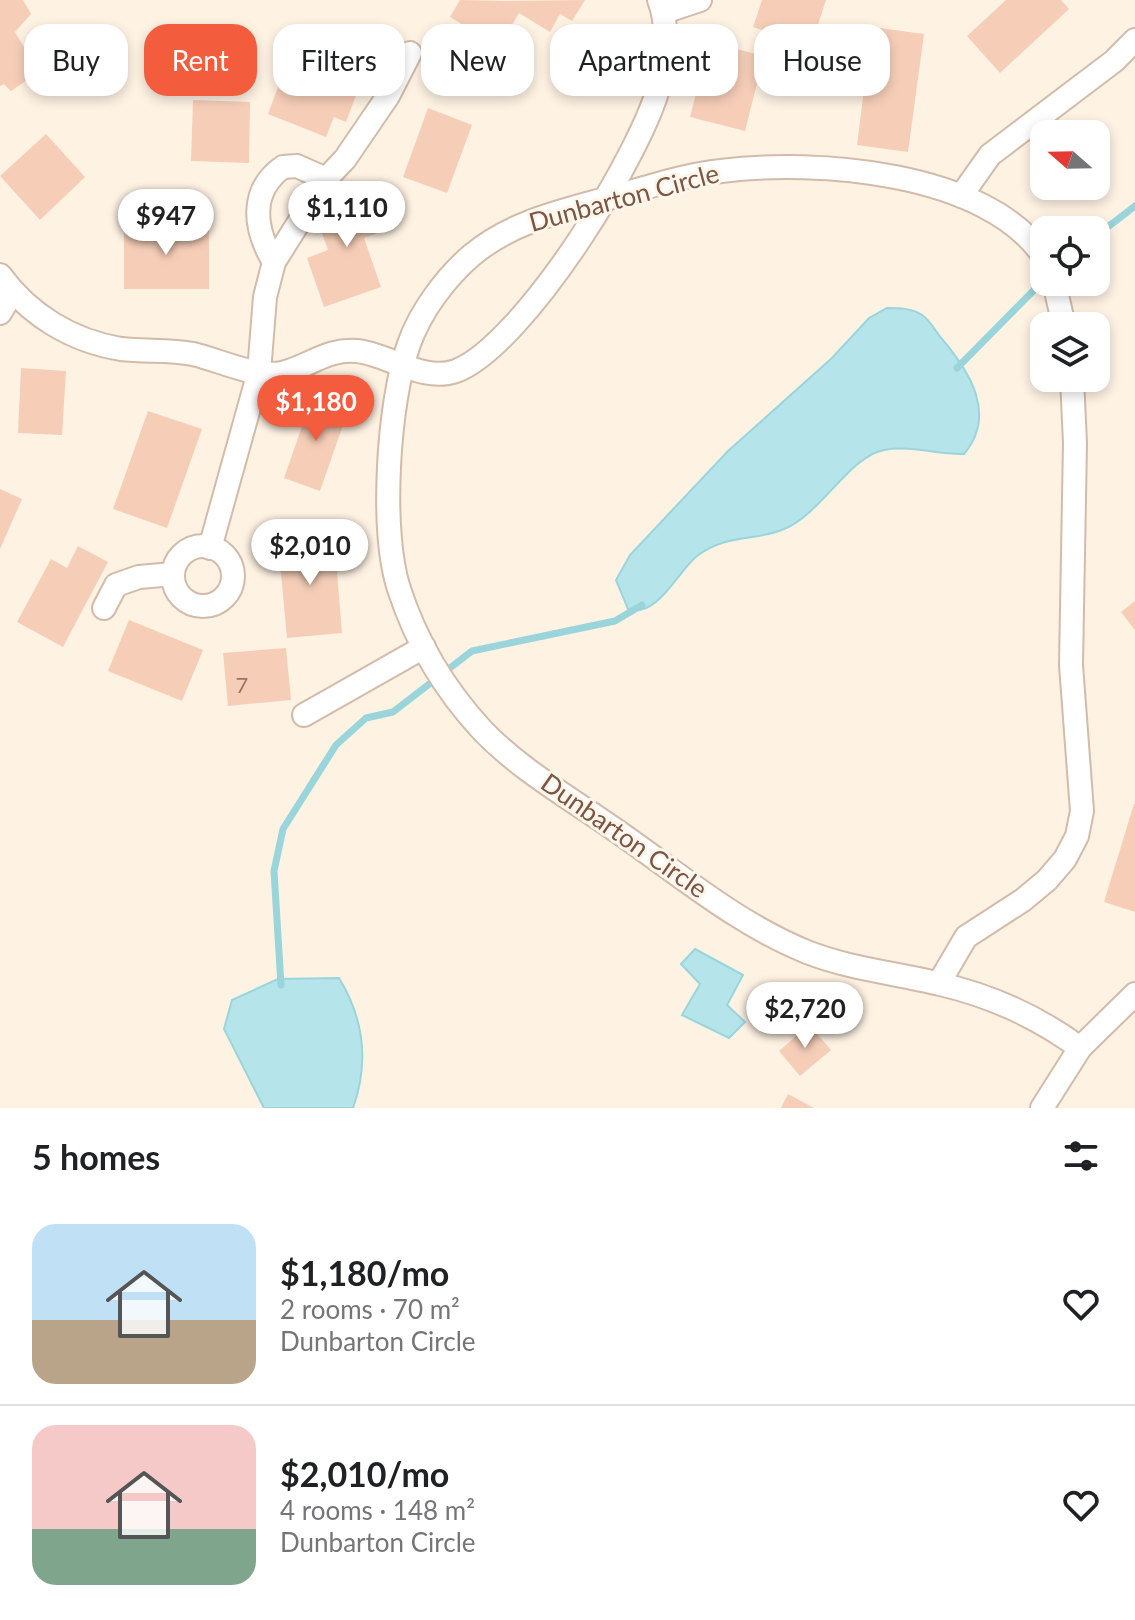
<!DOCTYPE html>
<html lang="en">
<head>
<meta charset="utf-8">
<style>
	body { margin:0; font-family:Lato,sans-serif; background:#f6f6f6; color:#202124; height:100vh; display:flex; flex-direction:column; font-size:30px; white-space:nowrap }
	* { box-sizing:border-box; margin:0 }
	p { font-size:26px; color:#757577 }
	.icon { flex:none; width:44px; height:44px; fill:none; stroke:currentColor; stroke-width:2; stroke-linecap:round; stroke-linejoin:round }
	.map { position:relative; height:1108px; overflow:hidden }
	.details { display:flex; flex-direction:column; background:#fff; flex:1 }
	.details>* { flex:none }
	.banner { position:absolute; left:24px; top:24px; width:1088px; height:72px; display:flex; gap:16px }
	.needle { width:52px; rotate:290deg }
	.buttons { position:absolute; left:1030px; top:120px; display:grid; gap:16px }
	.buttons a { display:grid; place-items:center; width:80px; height:80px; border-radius:16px; background:#fff; box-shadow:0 4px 12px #0003; font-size:40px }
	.price { position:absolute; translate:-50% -68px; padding:0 18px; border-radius:28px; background:#fff; color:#222; font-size:26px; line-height:52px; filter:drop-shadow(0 2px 4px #0008) }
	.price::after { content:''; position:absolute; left:50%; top:48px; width:24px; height:18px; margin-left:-12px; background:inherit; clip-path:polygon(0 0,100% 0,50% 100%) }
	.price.selected { background:#f35d3d; color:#fff }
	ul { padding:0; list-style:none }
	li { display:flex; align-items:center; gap:24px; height:200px; padding:0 32px }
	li+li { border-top:2px solid #e0e0e0 }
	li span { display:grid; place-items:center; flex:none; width:224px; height:160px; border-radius:24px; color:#555 }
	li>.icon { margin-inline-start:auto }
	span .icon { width:96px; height:96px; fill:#fffc; stroke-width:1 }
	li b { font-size:34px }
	h2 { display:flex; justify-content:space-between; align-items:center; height:96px; padding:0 32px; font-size:34px }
	.pill { padding:0 28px; border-radius:24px; background:#fff; box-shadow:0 4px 12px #0003; font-size:28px; line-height:72px }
	.pill.selected { background:#f35d3d; color:#fff }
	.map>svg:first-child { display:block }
	.water { fill:#b5e5ea; stroke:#9ad5dc; stroke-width:2 }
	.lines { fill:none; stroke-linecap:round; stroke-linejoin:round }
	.stream { stroke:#9ad5dc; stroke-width:7 }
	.building { fill:#f6ceb8 }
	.minor-casing { stroke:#d3bbaa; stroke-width:26 }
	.minor { stroke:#fff; stroke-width:22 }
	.labels { text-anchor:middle; stroke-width:6; stroke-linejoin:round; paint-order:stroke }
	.number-label { font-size:22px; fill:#987462 }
	.street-label { font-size:26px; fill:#795646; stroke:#fff6eb }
</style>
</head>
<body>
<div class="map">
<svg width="1135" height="1108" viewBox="0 0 1135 1108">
	<rect width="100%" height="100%" fill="#fef2e3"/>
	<g class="water">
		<path d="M887,308C898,308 912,308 922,315C930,320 936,332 942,339C970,372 997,415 964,454C938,455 911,445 884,450C850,456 821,514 784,529C754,542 728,533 697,556C678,571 657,619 628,609L616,580L630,555L728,451L832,358L869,318Z"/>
		<polygon points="695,949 743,975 727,1005 745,1022 729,1038 682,1015 700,984 681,964"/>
		<path d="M339,978C364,1019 369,1063 353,1108H264L224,1029L232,1000L278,979Z"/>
	</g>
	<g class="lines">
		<g class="stream">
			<polyline points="1096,236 1135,206"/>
			<polyline points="957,368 1044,280"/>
			<polyline points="281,985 274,871 283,829 336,745 366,718 393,712 472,651 615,621 642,605"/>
		</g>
	</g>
	<g class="building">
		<polygon points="0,0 23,0 31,14 15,32 39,72 11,91 4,84 0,86"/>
		<polygon points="460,0 509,1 585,0 572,21 560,14 550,32 519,13 499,47 450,17"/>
		<polygon points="762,0 826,0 811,46 753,27"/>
		<polygon points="1006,0 1061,0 1069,9 1000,73 967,36"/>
		<polygon points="880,28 924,34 908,152 857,145 865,82 873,83"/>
		<polygon points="709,42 764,56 745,131 690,117"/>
		<polygon points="288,60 359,87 346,122 334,117 326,137 268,114"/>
		<polygon points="193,100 250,102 249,163 191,161"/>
		<polygon points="428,108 472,125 447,193 403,177"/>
		<polygon points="46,134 85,177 40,220 0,176"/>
		<polygon points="368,188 383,231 364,238 381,287 324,307 307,258 328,250 319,225 330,221 324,204"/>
		<rect x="124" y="225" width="85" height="64"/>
		<polygon points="21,368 66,371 62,435 18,433"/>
		<polygon points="313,395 349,408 320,491 284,478"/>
		<polygon points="148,411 202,429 167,528 113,509"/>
		<polygon points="0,489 22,499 0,549"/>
		<polygon points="334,536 342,633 287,638 278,541"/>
		<polygon points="78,546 108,562 63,647 17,622 51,559 67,568"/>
		<polygon points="1135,601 1135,630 1121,612"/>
		<polygon points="129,620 203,650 182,701 108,671"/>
		<polygon points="286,648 291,700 228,706 223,653"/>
		<polygon points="1134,804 1135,804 1135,912 1104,902"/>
		<polygon points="809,1025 831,1050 800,1076 779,1051"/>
		<polygon points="788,1094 814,1108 781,1108"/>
	</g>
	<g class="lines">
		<defs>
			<g id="minor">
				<polyline points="664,12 700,0"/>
				<polyline points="961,196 990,155 1114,61 1135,40"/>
				<path d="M1044,257C987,171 815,159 721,171C682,175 643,189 605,199C558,212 510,223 472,255C446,277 420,312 409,344C388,402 380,531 399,589C416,641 445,690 482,730C519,769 570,798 614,829C675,871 737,924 807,952C850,969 896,973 940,984C992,996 1038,1017 1080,1048"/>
				<path d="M274,262C254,229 249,191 283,167L297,166L326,179"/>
				<path d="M0,275C29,315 72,341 121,349C145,352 169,349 193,354C219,360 255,378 282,373C308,367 328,348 357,351C388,354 423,383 456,371C524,345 646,149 661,78C666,54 668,22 659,0"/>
				<polyline points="1054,282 1064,326"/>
				<polyline points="0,313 13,292"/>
				<circle cx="203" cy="576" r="30"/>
				<polyline points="210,548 259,372 265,297 274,262 326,179 345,159 388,96 410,53"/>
				<polyline points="104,608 116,585 139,577 173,574"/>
				<polyline points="304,715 424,647"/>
				<polyline points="939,983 966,937 1023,900 1047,880 1065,859 1077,836 1082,811 1071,665 1075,443 1072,378"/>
				<polyline points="1042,1108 1080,1048 1135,994"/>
			</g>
		</defs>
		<use href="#minor" class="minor-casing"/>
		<use href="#minor" class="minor"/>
	</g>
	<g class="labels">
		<g class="number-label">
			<text x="242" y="693">7</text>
		</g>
		<g class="street-label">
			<text transform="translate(624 198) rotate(-15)" y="9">Dunbarton Circle</text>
			<text transform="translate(624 836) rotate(35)" y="9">Dunbarton Circle</text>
		</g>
	</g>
</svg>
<div class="buttons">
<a><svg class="needle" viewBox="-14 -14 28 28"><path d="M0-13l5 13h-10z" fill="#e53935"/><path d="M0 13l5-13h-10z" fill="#757577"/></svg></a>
<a><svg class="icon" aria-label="locate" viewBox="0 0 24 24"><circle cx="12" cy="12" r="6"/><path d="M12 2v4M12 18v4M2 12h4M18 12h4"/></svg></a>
<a><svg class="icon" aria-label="layers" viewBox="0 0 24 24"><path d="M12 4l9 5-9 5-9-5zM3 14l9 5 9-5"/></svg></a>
</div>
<b class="price" style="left:347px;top:249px">$1,110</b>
<b class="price" style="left:166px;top:257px">$947</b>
<b class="price selected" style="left:316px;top:443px">$1,180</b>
<b class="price" style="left:310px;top:587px">$2,010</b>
<b class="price" style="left:805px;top:1050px">$2,720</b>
<div class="banner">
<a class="pill">Buy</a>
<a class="pill selected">Rent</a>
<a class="pill">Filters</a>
<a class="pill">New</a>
<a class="pill">Apartment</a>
<a class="pill">House</a>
</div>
</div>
<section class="details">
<h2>5 homes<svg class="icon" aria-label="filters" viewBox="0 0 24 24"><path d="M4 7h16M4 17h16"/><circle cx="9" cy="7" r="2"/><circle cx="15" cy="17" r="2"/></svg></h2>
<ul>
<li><span style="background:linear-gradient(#bfe0f5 60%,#b9a48a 0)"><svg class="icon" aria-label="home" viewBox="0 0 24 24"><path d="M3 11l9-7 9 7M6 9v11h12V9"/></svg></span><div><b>$1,180/mo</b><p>2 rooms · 70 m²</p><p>Dunbarton Circle</p></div><svg class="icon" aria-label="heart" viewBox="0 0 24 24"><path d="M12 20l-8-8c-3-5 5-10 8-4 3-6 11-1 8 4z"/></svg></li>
<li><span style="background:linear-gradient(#f6c9c9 65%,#7fa58c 0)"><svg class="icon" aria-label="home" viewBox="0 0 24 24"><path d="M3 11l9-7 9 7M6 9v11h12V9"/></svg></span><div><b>$2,010/mo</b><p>4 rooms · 148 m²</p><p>Dunbarton Circle</p></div><svg class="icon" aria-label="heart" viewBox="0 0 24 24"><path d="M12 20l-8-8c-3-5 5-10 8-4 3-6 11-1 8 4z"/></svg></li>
</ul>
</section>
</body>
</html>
